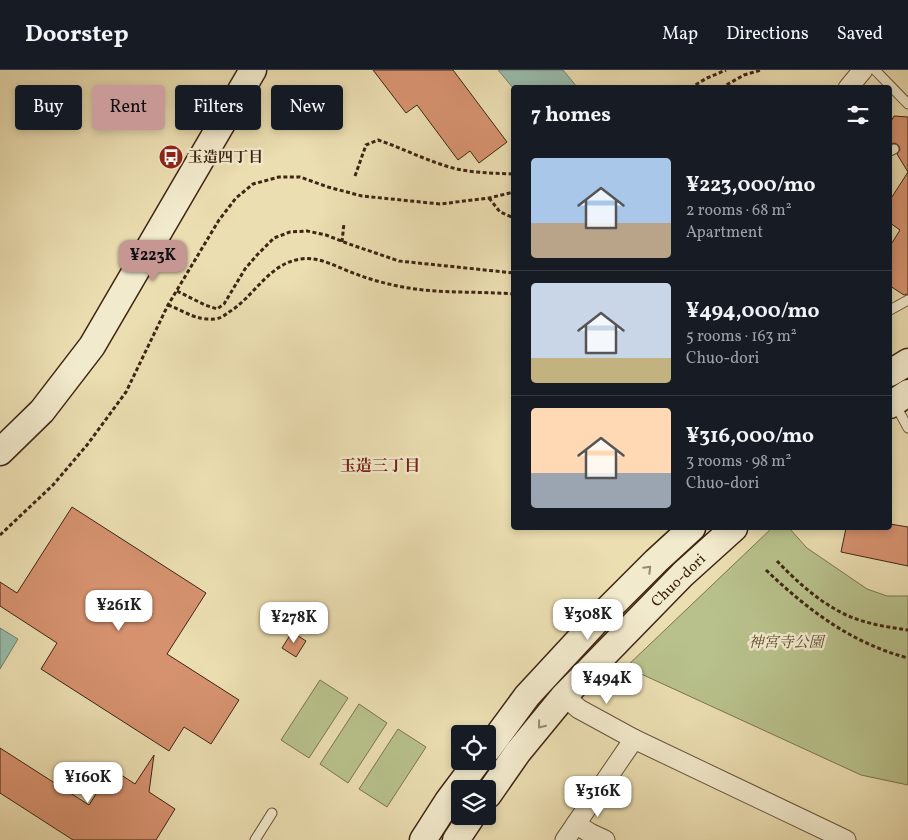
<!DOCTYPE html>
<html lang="en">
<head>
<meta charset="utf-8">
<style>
	body { margin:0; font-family:Vollkorn,"Noto Serif JP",serif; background:#242831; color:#f1f3f6; height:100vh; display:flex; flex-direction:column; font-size:19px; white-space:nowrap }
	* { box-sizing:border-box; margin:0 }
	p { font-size:16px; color:#9ea1a6 }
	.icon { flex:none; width:28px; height:28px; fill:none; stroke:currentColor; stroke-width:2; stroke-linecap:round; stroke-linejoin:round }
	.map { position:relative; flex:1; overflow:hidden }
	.side { position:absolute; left:511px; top:15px; width:381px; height:445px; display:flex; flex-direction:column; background:#171b24; border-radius:5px; box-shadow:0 2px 8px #0003 }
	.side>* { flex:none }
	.top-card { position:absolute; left:15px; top:15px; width:421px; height:45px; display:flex; gap:10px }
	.buttons { position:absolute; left:451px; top:655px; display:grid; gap:10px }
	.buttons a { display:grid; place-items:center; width:45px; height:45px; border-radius:5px; background:#171b24; box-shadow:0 2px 8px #0003; font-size:25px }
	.price { position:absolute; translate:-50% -42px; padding:0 11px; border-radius:10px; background:#fff; color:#222; font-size:16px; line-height:32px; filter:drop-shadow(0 1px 2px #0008) }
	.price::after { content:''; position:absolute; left:50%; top:30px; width:15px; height:11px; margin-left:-8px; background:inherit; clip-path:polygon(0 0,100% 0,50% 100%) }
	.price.on { background:#c59692; color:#111 }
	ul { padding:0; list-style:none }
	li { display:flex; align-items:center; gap:15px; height:125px; padding:0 20px }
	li+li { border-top:1px solid #363941 }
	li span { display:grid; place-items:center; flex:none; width:140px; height:100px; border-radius:5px; color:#555 }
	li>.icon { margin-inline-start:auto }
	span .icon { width:60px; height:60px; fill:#fffc; stroke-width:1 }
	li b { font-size:21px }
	h2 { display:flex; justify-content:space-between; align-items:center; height:60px; padding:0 20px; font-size:21px }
	.pill { padding:0 18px; border-radius:5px; background:#171b24; box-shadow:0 2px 8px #0003; font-size:18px; line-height:45px }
	.pill.on { background:#c59692; color:#111 }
	header { display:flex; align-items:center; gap:30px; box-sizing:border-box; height:70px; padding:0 25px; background:#171b24; border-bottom:1px solid #363941 }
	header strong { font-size:24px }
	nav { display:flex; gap:28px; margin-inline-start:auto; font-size:18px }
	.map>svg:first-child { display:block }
	.green { fill:#b8c18b; stroke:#7b7350 }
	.water { fill:#98bcac; stroke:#74806f }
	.building { fill:#d6926f; stroke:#3e2514 }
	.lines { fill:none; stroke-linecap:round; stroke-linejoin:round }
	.lane-casing { stroke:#69533b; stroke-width:11 }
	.street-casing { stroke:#69533b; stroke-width:21 }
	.secondary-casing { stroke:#3e2514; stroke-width:29 }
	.path { stroke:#3e2514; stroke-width:3; stroke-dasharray:4 2.5; stroke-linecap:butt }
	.lane { stroke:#f2eacc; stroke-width:9 }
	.street { stroke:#f2eacc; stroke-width:19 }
	.secondary { stroke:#f2eacc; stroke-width:26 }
	.oneway { stroke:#988870 }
	.labels { text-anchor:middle; stroke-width:5; stroke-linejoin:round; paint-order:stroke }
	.poi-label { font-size:15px; font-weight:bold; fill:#3e2514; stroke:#f2eacc; text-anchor:start }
	.street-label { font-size:15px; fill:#3e2514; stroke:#f2eacc }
	.park-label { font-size:15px; font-style:italic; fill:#5c4c32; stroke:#f2eacc }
	.neighbourhood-label { font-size:16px; font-weight:bold; fill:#7a1f14; stroke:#f2eacc }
</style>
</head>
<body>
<header>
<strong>Doorstep</strong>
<nav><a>Map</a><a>Directions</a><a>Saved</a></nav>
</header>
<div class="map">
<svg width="908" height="770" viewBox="0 0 908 770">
	<rect width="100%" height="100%" fill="#ebdeb1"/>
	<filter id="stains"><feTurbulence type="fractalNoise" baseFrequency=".004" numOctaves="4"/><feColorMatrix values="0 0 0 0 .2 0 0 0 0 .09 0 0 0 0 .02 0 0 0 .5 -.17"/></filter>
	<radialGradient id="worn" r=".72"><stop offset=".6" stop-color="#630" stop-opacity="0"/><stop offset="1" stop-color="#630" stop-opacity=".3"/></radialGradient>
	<g class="green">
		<polygon points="772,458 789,458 807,478 867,519 887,526 908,526 908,715 861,705 626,597"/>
		<polygon points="320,610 348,628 309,688 281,670"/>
		<polygon points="359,634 387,653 348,713 320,694"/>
		<polygon points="398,659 426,677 387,737 359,719"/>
	</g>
	<g class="water">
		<polygon points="498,0 563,0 577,17 514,18 514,19"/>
		<polygon points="0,558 18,569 0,599"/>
	</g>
	<g class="building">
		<polygon points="373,0 453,0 507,72 479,93 470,81 458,90 417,35 406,43"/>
		<polygon points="894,46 908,47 908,224 904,225 890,216 890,176 900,160 890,153 890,130 908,102 897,84 900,80 899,76 895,73 891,74 890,72 890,53"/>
		<polygon points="72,437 206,523 167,584 239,630 211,674 184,657 169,681 41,599 57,573 0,536 0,512 17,523"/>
		<polygon points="890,454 908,457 908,496 841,482 846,458 890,458"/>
		<polygon points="292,562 306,571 296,587 282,578"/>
		<polygon points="0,678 89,735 112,699 135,714 154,685 149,722 175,739 156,770 73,770 0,723"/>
	</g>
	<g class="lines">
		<defs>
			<g id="lane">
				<polyline points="875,0 908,34"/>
				<polyline points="890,81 894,79"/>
				<polyline points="890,240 908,230"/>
				<polyline points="895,334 908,358"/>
				<polyline points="255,770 272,743"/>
			</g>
			<g id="street">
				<polyline points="848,18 863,0"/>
				<polyline points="564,626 579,639 634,669"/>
				<polyline points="576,754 590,763 605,770"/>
				<polyline points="565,770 634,669 846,770"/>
			</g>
			<g id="secondary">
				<polyline points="890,303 908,292"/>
				<polyline points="890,335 908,323"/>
				<polyline points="0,382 42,341 92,276 253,0"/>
				<polyline points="488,679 527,626 602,545 656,491 692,458"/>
				<polyline points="488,725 518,682 564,626 683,504 734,458"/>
				<polyline points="423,770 448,731 478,691"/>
				<polyline points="456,770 472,746"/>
			</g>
		</defs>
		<use href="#lane" class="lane-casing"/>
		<use href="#street" class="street-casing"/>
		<use href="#secondary" class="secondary-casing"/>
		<g class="path">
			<polyline points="690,18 707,8 726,0"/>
			<polyline points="721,18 744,5 761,0"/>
			<path d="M355,106L366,75L378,70C399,77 419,87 440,94C464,103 489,103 514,104"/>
			<polyline points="489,128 500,142 514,148"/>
			<polyline points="342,172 344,153"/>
			<polyline points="177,221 205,235 217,239 224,234 245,199 257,185 274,168 290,162 307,161 326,165 349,174 399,191 514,203"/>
			<path d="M168,235C179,239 190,246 200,248C205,249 215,250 219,248C223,247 226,244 229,242C254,227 269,193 301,189C320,186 338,198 356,204C371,210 387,214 403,217C440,224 477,221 514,224"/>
			<polyline points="0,465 53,415 87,375 126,322 168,235 219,150 236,128 253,114 279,107 300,107 328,117 362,126 440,134 489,128 514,122"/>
			<path d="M777,491C801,516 831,543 866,552C880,556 894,558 908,560"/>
			<path d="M766,500C808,540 851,573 908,588"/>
		</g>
		<use href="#lane" class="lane"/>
		<use href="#street" class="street"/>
		<use href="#secondary" class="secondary"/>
	</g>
	<defs><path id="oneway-chevron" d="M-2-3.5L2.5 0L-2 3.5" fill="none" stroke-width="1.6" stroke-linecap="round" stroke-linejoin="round" transform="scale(1.25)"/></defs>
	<g class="oneway">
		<use href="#oneway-chevron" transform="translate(648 499) rotate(-45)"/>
		<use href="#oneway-chevron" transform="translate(541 655) rotate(129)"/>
	</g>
	<defs>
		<symbol id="bus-disc" viewBox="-11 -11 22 22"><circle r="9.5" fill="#8f2418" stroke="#f2eacc"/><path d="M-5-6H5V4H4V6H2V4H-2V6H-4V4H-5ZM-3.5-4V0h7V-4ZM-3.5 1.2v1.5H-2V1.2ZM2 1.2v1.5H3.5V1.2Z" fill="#fff"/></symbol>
	</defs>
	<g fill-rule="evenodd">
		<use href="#bus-disc" x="157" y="73" width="28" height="28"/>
	</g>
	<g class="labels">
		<g class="poi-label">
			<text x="188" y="92">玉造四丁目</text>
		</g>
		<g class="street-label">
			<text transform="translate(678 510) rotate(-44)" y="5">Chuo-dori</text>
		</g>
		<g class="park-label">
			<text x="786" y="577">神宮寺公園</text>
		</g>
		<g class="neighbourhood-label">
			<text x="380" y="401">玉造三丁目</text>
		</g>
	</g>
	<rect width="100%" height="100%" filter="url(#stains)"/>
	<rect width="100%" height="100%" fill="url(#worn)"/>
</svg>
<div class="buttons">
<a><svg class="icon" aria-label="locate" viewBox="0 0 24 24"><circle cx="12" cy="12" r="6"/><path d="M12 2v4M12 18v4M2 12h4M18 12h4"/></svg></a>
<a><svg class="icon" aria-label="layers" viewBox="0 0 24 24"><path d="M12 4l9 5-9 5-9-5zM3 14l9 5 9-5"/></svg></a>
</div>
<b class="price on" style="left:153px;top:212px">¥223K</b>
<b class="price" style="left:119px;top:562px">¥261K</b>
<b class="price" style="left:588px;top:571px">¥308K</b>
<b class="price" style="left:294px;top:574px">¥278K</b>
<b class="price" style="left:607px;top:635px">¥494K</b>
<b class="price" style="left:88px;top:734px">¥160K</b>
<b class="price" style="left:598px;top:748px">¥316K</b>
<div class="top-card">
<a class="pill">Buy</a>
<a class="pill on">Rent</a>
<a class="pill">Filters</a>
<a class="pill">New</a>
</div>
<section class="side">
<h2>7 homes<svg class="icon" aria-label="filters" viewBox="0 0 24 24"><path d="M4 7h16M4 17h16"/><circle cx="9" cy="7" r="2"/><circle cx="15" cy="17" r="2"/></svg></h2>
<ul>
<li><span style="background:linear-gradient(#a9c7e8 65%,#b9a48a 0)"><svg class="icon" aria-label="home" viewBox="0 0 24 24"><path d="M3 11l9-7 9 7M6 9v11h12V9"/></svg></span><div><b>¥223,000/mo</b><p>2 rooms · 68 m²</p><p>Apartment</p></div></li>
<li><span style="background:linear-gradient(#c9d6e8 75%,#c2b280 0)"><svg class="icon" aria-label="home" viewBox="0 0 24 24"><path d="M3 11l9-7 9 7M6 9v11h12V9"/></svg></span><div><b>¥494,000/mo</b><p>5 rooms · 163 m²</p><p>Chuo-dori</p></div></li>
<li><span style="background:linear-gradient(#ffd9b3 65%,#9aa5b1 0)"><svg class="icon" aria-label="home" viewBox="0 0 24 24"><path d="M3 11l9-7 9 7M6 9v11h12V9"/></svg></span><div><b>¥316,000/mo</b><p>3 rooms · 98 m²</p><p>Chuo-dori</p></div></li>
</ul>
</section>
</div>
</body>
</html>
